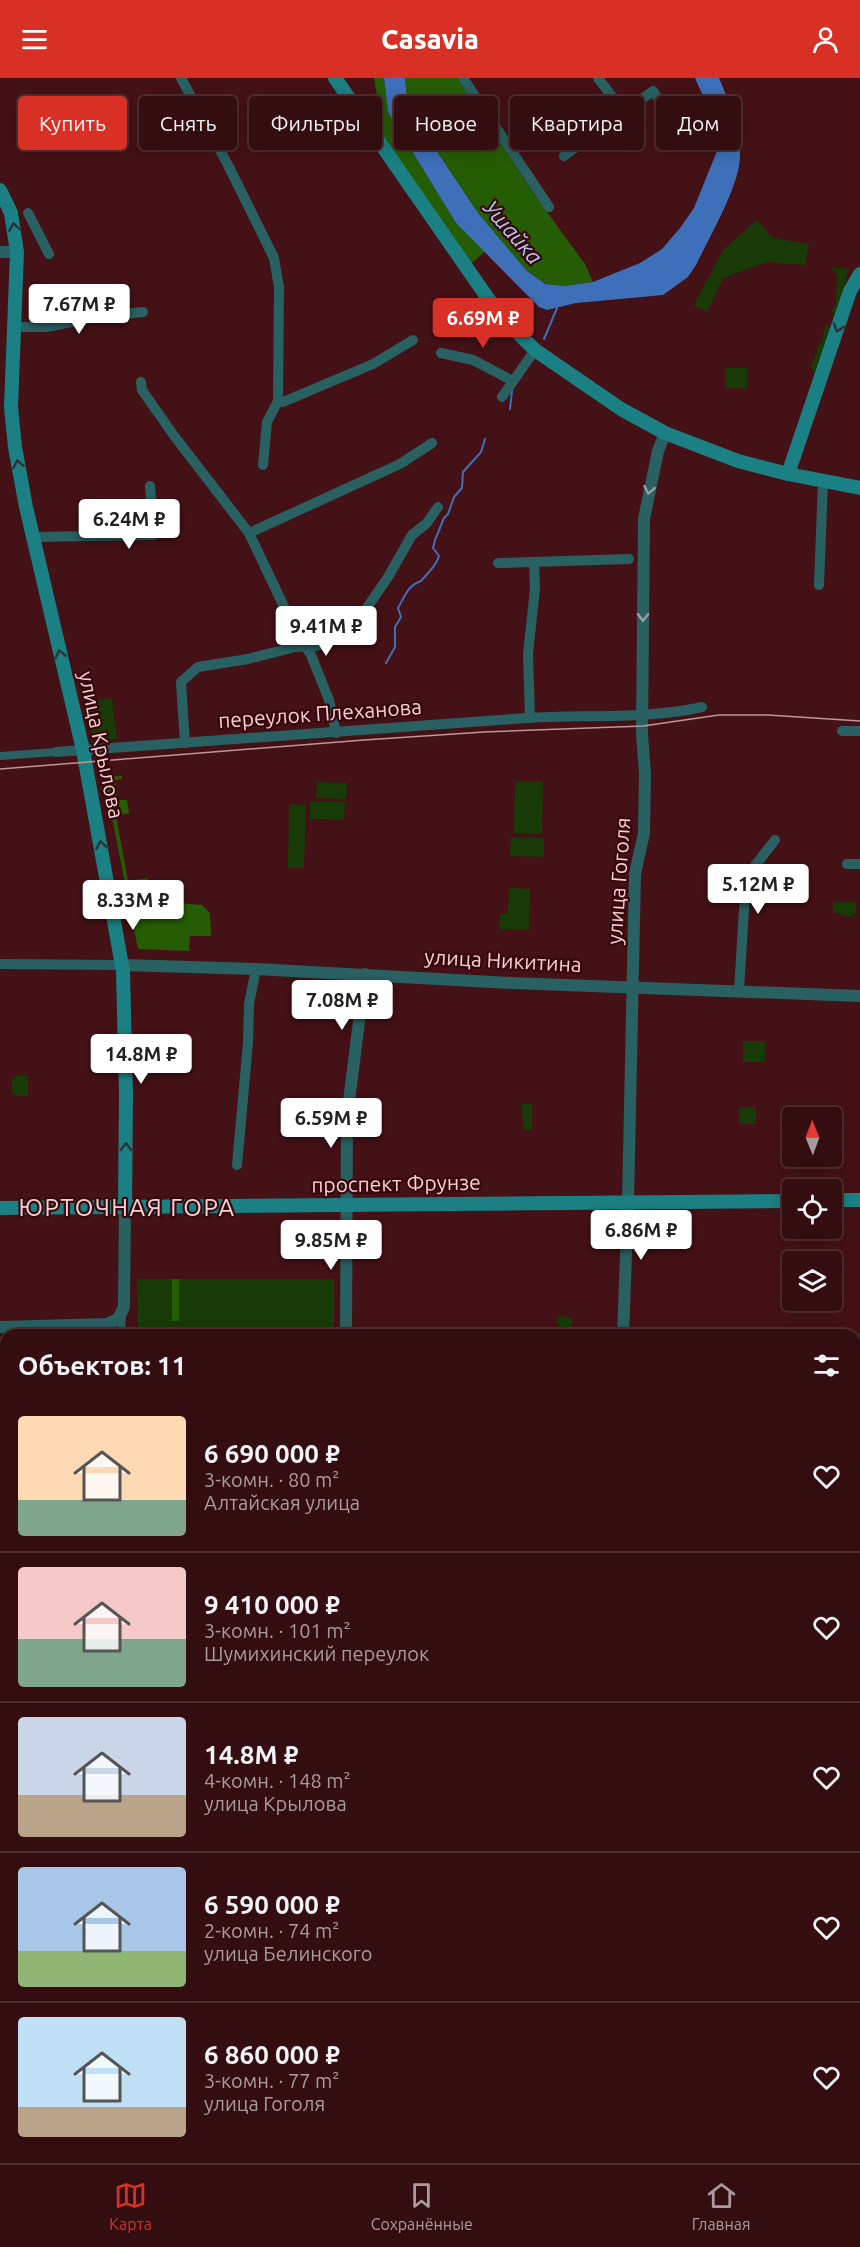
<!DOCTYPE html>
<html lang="ru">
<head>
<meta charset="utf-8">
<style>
	body { margin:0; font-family:Ubuntu,sans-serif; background:#3e1b1e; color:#f1f3f6; height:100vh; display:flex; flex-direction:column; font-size:22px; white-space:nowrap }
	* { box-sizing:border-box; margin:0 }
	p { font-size:20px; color:#a99c9f }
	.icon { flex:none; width:33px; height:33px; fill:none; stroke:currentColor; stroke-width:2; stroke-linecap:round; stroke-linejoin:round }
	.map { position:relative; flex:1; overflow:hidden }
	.panel { position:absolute; left:0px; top:1251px; width:861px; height:834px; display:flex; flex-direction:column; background:#330d10; border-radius:18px 18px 0 0; box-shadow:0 3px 15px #0003,0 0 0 2px #4e2d30 }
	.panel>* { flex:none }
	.banner { position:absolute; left:18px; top:18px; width:825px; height:54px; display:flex; gap:12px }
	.needle { width:39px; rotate:359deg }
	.fabs { position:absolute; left:782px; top:1029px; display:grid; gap:12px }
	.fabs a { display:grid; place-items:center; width:60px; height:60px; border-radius:6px; background:#330d10; box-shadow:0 3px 15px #0003,0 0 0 2px #4e2d30; font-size:30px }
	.price { position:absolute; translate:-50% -51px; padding:0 14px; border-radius:6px; background:#fff; color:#222; font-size:20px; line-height:39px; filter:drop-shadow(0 2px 3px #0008) }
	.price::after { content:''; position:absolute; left:50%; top:36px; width:18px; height:14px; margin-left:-9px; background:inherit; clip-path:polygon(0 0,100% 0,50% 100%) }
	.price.current { background:#d93025; color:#fff }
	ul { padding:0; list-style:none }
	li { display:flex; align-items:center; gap:18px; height:150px; padding:0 18px }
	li+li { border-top:2px solid #4e2d30 }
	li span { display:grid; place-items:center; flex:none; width:168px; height:120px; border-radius:6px; color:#555 }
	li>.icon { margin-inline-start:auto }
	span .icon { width:72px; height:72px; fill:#fffc; stroke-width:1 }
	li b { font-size:26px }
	h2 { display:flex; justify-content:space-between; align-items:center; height:72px; padding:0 18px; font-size:26px }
	.pill { padding:0 21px; border-radius:6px; background:#330d10; box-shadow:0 3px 15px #0003,0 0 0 2px #4e2d30; font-size:21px; line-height:54px }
	.pill.current { background:#d93025; color:#fff }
	header { display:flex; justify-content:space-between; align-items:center; height:78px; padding:0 18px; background:#d93025; color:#fff; font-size:27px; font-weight:800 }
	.menu { display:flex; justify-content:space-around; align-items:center; height:84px; border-top:2px solid #4e2d30; background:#330d10; font-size:16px; color:#a99c9f }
	.menu a { display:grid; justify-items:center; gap:3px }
	.menu .current { color:#d93025 }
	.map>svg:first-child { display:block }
	.green { fill:#173a06 }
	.forest { fill:#255d04 }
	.water { fill:#3d70b9 }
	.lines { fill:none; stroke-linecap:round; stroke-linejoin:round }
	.stream { stroke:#3d70b9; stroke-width:2 }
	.pedestrian { stroke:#296061; stroke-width:8 }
	.minor { stroke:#296061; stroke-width:10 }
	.tertiary { stroke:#296061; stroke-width:12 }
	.secondary { stroke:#1a8083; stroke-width:14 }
	.tram { stroke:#bf9799; stroke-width:1.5 }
	.oneway { stroke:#2e3136 }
	.oneway2 { stroke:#999f9f }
	.labels { text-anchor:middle; stroke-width:4.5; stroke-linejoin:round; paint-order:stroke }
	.street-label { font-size:21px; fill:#f5d2d2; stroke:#38060d }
	.water-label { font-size:22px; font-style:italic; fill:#b0cbf3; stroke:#38060d }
	.quarter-label { font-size:24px; letter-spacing:1.5px; fill:#f5d2d2; stroke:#38060d }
</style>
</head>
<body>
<header><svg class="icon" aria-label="menu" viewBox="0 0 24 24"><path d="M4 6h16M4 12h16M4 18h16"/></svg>Casavia<svg class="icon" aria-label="person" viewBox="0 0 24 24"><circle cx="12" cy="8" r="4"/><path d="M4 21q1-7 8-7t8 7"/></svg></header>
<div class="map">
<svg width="860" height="2085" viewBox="0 0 860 2085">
	<rect width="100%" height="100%" fill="#441116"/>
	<g class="green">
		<polygon points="757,142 773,160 809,166 805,187 767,184 723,200 707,234 694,227 723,172"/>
		<polygon points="830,189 849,191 835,236 830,235 836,225 837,197"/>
		<polygon points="825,248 831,249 815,294 812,293 811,289 819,266 821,266"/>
		<rect x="725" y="290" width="22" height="20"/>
		<polygon points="112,620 117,661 93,663 84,623"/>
		<polygon points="515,703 543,703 542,756 514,755"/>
		<polygon points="317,704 347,705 346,721 316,720"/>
		<polygon points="310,723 345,724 344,742 310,741"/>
		<polygon points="289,726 306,727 304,790 288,790"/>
		<polygon points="511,759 544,760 544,779 510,778"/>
		<polygon points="509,810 530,811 529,852 499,851 500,836 508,836"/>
		<polygon points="833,824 856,824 856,835 850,839 843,838 840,835 833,835"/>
		<rect x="743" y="963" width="22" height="21"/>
		<polygon points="16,998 28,998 28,1018 16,1018 12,1015 12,1001"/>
		<polygon points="522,1026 532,1026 532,1052 523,1052"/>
		<rect x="739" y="1029" width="17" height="17"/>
		<polygon points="137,1201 334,1201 334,1257 138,1257"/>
		<polygon points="557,1238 572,1239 572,1257 557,1257"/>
		<polygon points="827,1250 845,1250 850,1255 860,1255 860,1444 855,1444 855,1257 796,1257 816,1257"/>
		<rect x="0" y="1265" width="6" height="456"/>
		<polygon points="858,2045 860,2045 860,2085 846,2085 848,2079 855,2079 855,2056"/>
		<rect x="388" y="2079" width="38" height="6"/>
		<polygon points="605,2079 742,2079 739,2085 605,2085"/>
	</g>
	<g class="forest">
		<polygon points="374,0 384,0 388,34 456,145 485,174 470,186 362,29 377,18"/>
		<polygon points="405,0 457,0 536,119 585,186 593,204 564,208 545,206 527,193 478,135 408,30"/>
		<polygon points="122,698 122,701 115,702 117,722 127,722 129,735 116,738 128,803 147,800 150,810 162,818 179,825 202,827 210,835 211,858 190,858 189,873 138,871 104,699"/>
		<rect x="172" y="1201" width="7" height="42"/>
		<polygon points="6,1885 6,1948 0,1948 0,1886"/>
	</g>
	<path class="water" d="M384,0H405L408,30L478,135L527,193L545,206L564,208L593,204L640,185L662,171L680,150L694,130L717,73L719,61L716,47L695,0H719C729,23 739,51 740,76C741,106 709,159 696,187L688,199L663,217L576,225L547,232L539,229L456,145L388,34Z"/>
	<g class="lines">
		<g class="stream">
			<polyline points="544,261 557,230"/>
			<polyline points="510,331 512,313"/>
			<path d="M386,585L395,569V549L401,539L398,530C405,518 407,508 421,503C427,496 437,487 439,478L433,470L435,462L444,440L448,436L454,419L462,410L463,394L481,374L485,361"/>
		</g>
		<g class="pedestrian">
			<polyline points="0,678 56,674"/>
			<polyline points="121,1257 122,1237"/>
			<polyline points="0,1620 6,1620"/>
		</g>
		<g class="minor">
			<polyline points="181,0 229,89 274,180 279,209 278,323 267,344 263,387"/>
			<polyline points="463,0 549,129"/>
			<polyline points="598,0 623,33"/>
			<polyline points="564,78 653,13 678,49"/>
			<polyline points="28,135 49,176"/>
			<polyline points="12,249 46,249 96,239 143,234"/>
			<polyline points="441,275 473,282 513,303"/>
			<polyline points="141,304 142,312 175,359 249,455 297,556 311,577 329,622 336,655"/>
			<polyline points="502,319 535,272"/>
			<polyline points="278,323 283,324 373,286 413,262"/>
			<polyline points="249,455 400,386 432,365"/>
			<polyline points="33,459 154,457 150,408"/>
			<polyline points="498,485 629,481"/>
			<polyline points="819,507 823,403"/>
			<polyline points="530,640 528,576 535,511 534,484"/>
			<polyline points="842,653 860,653"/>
			<polyline points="185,665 181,604 198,589 248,581 295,569 317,568 362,537 388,499 412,457 427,445 438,429"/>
			<path d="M56,674C212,662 369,651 526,640C585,636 644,642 702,629"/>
			<polyline points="847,786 860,786"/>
			<polyline points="0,886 123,887"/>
			<polyline points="739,913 746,799 775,762"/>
			<polyline points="237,1087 248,965 249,926 256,891"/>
			<polyline points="855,1448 860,1447"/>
			<polyline points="114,2085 115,2079"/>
			<polyline points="747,2085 748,2079"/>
		</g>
		<g class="tertiary">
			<polyline points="0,174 17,174"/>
			<polyline points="123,887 256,891 512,905 860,918"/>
			<polyline points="0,1249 107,1246 118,1241 124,1229 125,1128"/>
			<polyline points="346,1257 347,1039 365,896"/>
			<polyline points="623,1257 628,1124 635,796 644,755 645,695 642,657 644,441 658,373 665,355"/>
			<polyline points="0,1749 6,1749"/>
			<polyline points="855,1765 860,1766"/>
			<polyline points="601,2079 601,2085"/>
			<polyline points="340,2085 340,2079"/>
		</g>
		<g class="secondary">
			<polyline points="335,0 487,219 505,242 535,272 621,331 665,355 738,383 788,396 860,410"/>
			<polyline points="0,112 11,135 17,174 11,329 15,369 26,429 83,672 123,893 126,1016 125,1128"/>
			<polyline points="788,396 850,213 860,196"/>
			<polyline points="831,1122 860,1122"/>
			<polyline points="0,1130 792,1123"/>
		</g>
		<polyline class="tram" points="0,691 364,662 484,654 643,648 719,637 768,637 860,643"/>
	</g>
	<defs><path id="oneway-chevron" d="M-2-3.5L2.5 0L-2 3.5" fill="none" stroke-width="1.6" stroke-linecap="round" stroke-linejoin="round" transform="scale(1.5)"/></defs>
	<g class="oneway">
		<use href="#oneway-chevron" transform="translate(14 149) rotate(-99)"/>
		<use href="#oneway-chevron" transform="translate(838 250) rotate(109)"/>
		<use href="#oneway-chevron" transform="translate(18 386) rotate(-100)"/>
		<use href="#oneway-chevron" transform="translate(60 576) rotate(-103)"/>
		<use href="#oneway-chevron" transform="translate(101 767) rotate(-100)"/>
		<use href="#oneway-chevron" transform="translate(126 1069) rotate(-89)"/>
	</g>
	<g class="oneway2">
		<use href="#oneway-chevron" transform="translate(649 412) rotate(101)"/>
		<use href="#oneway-chevron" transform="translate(643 539) rotate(91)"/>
	</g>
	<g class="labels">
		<g class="street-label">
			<text transform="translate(320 636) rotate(-4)" y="7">переулок Плеханова</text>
			<text transform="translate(101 667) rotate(78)" y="7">улица Крылова</text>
			<text transform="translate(619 803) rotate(-86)" y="7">улица Гоголя</text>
			<text transform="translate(503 883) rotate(3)" y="7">улица Никитина</text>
			<text transform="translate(396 1106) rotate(-1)" y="7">проспект Фрунзе</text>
		</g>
		<g class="water-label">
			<text transform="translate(513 154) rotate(49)" y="8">Ушайка</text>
		</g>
		<g class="quarter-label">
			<text x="127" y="1138">ЮРТОЧНАЯ ГОРА</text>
		</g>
	</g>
</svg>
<div class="fabs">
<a><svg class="needle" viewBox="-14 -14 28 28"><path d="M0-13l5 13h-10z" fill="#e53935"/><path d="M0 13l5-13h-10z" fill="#a99c9f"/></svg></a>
<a><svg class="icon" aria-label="locate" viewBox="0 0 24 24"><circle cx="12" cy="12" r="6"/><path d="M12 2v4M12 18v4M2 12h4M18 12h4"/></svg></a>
<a><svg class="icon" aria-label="layers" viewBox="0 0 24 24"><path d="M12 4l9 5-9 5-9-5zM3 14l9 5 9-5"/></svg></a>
</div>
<b class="price" style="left:79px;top:257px">7.67M ₽</b>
<b class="price current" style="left:483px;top:271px">6.69M ₽</b>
<b class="price" style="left:129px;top:472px">6.24M ₽</b>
<b class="price" style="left:326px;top:579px">9.41M ₽</b>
<b class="price" style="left:758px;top:837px">5.12M ₽</b>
<b class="price" style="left:133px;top:853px">8.33M ₽</b>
<b class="price" style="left:342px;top:953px">7.08M ₽</b>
<b class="price" style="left:141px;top:1007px">14.8M ₽</b>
<b class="price" style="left:331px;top:1071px">6.59M ₽</b>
<b class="price" style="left:641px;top:1183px">6.86M ₽</b>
<b class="price" style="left:331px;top:1193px">9.85M ₽</b>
<div class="banner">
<a class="pill current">Купить</a>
<a class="pill">Снять</a>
<a class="pill">Фильтры</a>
<a class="pill">Новое</a>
<a class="pill">Квартира</a>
<a class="pill">Дом</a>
</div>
<section class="panel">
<h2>Объектов: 11<svg class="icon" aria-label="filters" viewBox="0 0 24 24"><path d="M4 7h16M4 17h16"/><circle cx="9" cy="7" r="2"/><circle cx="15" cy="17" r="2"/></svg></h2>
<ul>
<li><span style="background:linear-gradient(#ffd9b3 70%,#7fa58c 0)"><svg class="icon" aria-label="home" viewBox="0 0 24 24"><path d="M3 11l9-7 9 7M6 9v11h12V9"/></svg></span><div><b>6 690 000 ₽</b><p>3-комн. · 80 m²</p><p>Алтайская улица</p></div><svg class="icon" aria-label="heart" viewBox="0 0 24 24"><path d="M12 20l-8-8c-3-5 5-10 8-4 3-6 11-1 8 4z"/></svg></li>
<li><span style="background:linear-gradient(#f6c9c9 60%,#7fa58c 0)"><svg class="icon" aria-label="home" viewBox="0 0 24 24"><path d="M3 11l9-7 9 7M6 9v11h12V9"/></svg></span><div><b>9 410 000 ₽</b><p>3-комн. · 101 m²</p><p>Шумихинский переулок</p></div><svg class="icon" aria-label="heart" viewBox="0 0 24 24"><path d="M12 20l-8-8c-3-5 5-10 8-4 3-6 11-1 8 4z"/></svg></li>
<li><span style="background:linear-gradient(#c9d6e8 65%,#b9a48a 0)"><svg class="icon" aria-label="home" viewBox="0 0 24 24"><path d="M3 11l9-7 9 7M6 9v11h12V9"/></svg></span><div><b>14.8M ₽</b><p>4-комн. · 148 m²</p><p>улица Крылова</p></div><svg class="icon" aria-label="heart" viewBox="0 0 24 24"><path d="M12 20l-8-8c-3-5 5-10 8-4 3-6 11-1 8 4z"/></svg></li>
<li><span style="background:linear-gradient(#a9c7e8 70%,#8fb573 0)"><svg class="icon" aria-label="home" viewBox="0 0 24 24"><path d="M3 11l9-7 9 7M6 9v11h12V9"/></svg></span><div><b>6 590 000 ₽</b><p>2-комн. · 74 m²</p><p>улица Белинского</p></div><svg class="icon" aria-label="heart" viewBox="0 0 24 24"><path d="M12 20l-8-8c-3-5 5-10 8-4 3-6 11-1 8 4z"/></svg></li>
<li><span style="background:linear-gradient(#bfe0f5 75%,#b9a48a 0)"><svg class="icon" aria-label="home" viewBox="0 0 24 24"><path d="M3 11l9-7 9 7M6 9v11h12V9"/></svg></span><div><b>6 860 000 ₽</b><p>3-комн. · 77 m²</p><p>улица Гоголя</p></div><svg class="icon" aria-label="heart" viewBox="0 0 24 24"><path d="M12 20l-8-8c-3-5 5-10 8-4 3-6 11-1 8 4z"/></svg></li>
</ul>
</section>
</div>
<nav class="menu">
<a class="current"><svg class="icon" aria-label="map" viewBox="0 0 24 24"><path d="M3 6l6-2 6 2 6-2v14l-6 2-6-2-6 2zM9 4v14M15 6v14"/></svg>Карта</a>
<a><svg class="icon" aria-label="saved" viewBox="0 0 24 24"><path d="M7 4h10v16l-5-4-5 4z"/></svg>Сохранённые</a>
<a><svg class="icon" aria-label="home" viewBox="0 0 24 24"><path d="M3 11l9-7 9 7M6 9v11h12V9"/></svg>Главная</a>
</nav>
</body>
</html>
